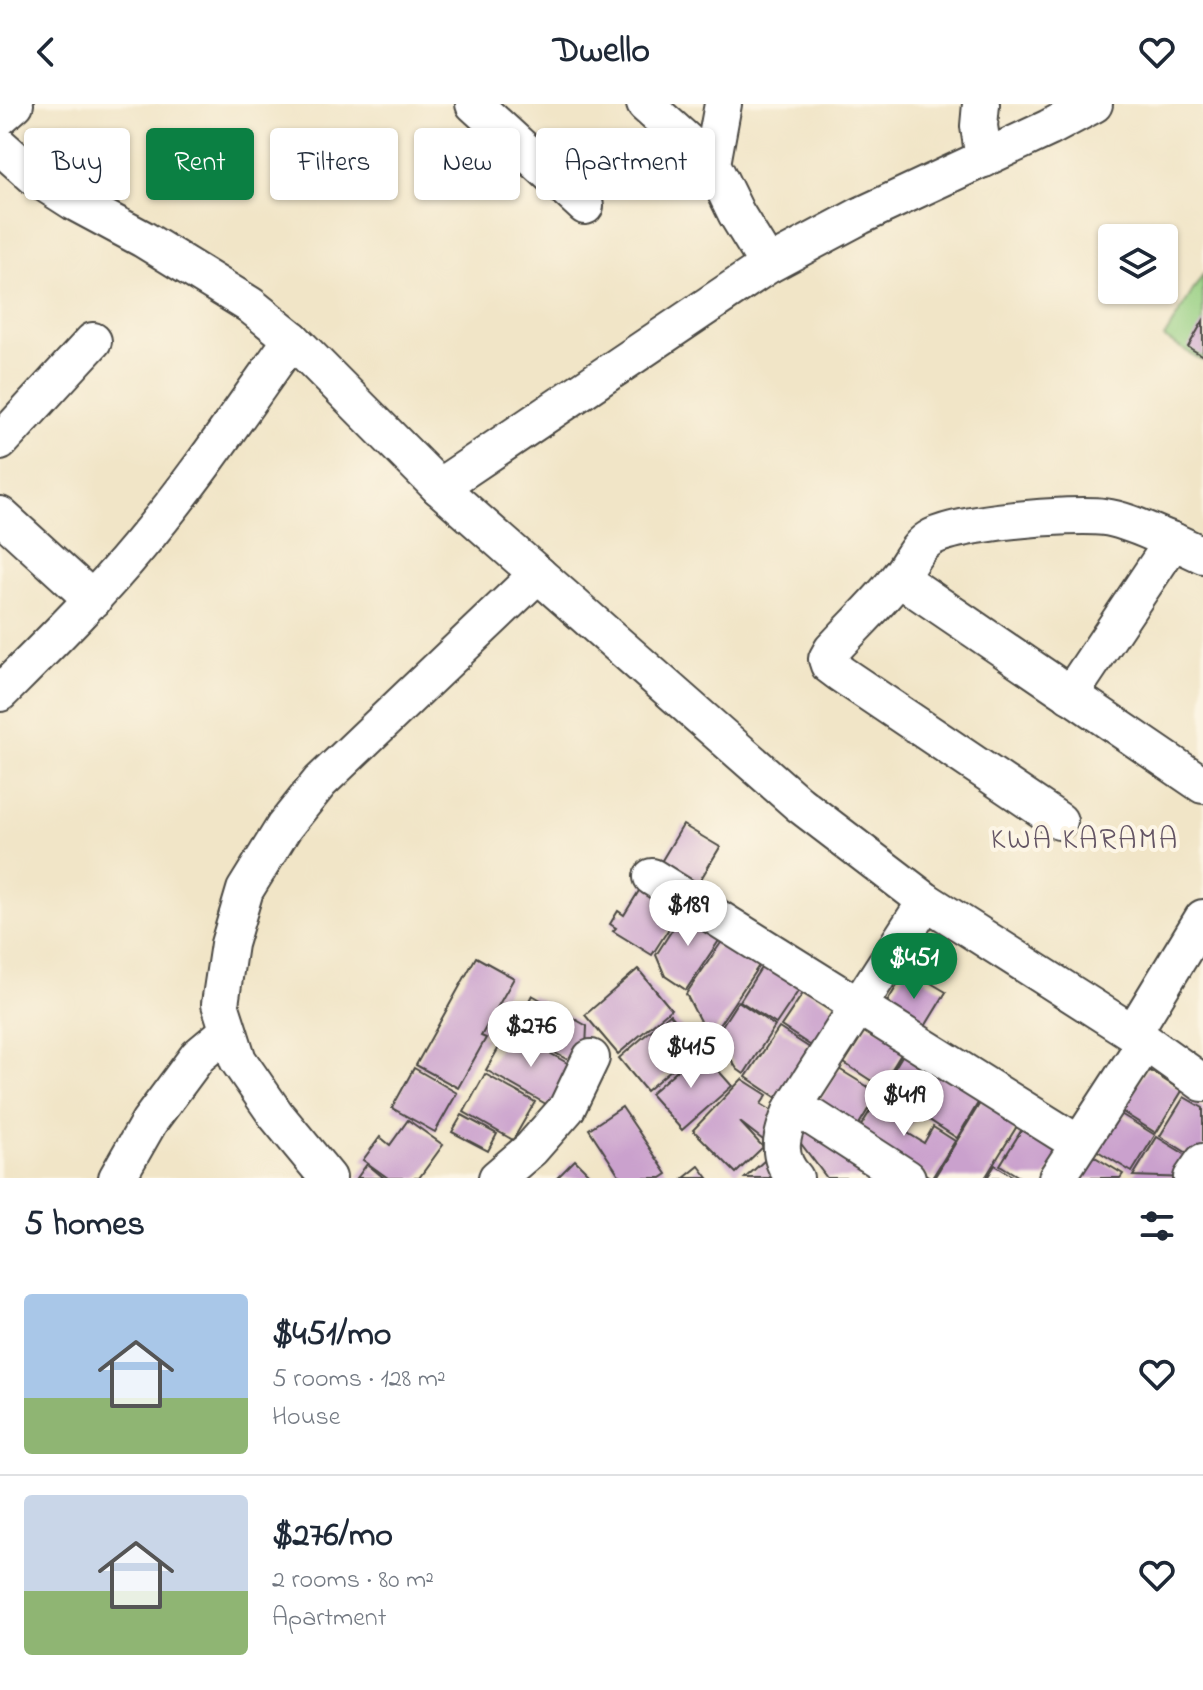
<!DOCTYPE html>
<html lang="en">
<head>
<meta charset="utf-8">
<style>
	body { margin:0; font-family:"Indie Flower",sans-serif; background:#f6f6f7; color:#1f2937; height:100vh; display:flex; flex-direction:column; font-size:30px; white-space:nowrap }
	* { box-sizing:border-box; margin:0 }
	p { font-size:26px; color:#747a83 }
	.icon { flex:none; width:44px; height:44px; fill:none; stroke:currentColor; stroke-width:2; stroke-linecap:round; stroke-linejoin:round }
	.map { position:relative; height:1074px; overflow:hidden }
	.drawer { display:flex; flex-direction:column; background:#fff; flex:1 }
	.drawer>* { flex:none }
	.hud { position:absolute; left:24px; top:24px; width:800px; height:72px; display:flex; gap:16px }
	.controls { position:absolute; left:1098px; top:120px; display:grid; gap:16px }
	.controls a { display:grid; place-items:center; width:80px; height:80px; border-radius:8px; background:#fff; box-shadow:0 2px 6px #0004; font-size:40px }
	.price { position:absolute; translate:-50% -68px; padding:0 18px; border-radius:28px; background:#fff; color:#222; font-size:26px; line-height:52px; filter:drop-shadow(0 2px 4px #0008) }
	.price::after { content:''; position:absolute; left:50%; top:48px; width:24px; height:18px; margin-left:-12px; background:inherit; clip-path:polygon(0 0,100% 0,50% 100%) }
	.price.current { background:#0b8043; color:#fff }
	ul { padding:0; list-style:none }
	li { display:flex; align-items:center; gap:24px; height:200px; padding:0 24px }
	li+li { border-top:2px solid #e0e1e3 }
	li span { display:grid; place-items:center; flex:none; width:224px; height:160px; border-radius:8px; color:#555 }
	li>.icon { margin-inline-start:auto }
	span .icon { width:96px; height:96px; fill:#fffc; stroke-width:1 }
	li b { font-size:34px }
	h2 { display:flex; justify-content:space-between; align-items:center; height:96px; padding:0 24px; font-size:34px }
	.pill { padding:0 28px; border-radius:8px; background:#fff; box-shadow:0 2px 6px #0004; font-size:28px; line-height:72px }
	.pill.current { background:#0b8043; color:#fff }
	header { display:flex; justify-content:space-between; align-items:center; height:104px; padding:0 24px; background:#fff; font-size:36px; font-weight:700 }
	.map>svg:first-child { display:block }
	.green { fill:#96cf82; stroke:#607d56; stroke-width:2 }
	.building { fill:#caa1cd }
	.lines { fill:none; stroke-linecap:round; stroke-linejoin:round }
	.minor-casing { stroke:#494742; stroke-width:40 }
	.minor { stroke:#fff; stroke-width:36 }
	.labels { text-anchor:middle; stroke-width:8; stroke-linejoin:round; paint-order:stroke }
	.neighbourhood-label { font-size:30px; letter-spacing:2px; fill:#635464; stroke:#fcf5e5 }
</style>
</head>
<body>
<header><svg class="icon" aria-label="back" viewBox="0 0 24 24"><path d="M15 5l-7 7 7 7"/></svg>Dwello<svg class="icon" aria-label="heart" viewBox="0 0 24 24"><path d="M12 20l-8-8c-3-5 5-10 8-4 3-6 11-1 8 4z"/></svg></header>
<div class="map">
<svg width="1203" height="1074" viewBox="0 0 1203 1074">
	<rect width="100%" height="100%" fill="#fcf5e5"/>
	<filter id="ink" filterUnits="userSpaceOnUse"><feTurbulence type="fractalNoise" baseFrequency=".0125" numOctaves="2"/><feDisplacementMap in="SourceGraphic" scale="16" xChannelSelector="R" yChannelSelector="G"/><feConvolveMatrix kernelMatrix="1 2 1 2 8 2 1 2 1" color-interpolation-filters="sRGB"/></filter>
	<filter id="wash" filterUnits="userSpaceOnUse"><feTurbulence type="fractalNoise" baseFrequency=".006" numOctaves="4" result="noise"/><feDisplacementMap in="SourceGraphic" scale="32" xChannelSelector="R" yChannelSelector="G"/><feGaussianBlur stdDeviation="1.8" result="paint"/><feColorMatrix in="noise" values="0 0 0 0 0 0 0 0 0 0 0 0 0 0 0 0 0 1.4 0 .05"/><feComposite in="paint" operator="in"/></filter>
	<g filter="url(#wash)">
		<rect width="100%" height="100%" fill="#f1e5c7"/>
		<polygon class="green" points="1203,170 1203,257 1164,234"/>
		<g id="blocks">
			<g class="building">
				<polygon points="1203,217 1203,252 1188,243"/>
				<polygon points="683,721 720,743 692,790 655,768"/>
				<polygon points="645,777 684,801 652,851 613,827 616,824 610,820 618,807 624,811"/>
				<polygon points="686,804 724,829 686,886 665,872 656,851"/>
				<polygon points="727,830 764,854 713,930 703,923 686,890"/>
				<polygon points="476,853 514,874 481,932 486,934 458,984 416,961"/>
				<polygon points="766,856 803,880 776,920 740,897"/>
				<polygon points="638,865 671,905 618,950 585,911"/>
				<polygon points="907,865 946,888 921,929 883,905"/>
				<polygon points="806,885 843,910 819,947 781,922"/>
				<polygon points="532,891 587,922 586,944 577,961 514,926"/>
				<polygon points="738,897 775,922 744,970 737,965 716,931"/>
				<polygon points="670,910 698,943 646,987 619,954"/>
				<polygon points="868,921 909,937 881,983 844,959"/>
				<polygon points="779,924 816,948 783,998 746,973"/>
				<polygon points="509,926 576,964 553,1004 486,966"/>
				<polygon points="908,942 984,989 957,1034 882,985"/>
				<polygon points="700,946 732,982 682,1026 650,990"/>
				<polygon points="414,964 457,989 435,1028 392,1004"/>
				<polygon points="839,965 878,989 856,1025 817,1001"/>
				<polygon points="1147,965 1182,987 1156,1029 1121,1007"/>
				<polygon points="485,970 535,998 513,1036 464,1008"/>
				<polygon points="742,975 767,991 761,1000 782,1013 767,1039 740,1018 763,1043 736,1069 693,1026"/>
				<polygon points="880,991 915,1013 906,1028 924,1039 933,1023 955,1037 932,1074 856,1030"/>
				<polygon points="985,991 1022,1014 985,1074 934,1074"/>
				<polygon points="1184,993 1203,1004 1203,1053 1200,1057 1160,1032"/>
				<polygon points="622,1003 667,1070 661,1074 621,1074 589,1025"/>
				<polygon points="1119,1009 1155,1031 1132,1068 1096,1046"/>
				<polygon points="462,1011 497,1030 488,1047 452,1028"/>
				<polygon points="408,1016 443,1041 419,1074 388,1074 363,1056 380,1033 390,1041"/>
				<polygon points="801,1017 875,1065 869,1074 827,1074 793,1029"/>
				<polygon points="1026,1019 1064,1043 1045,1074 1021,1074 1000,1061"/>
				<polygon points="1157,1033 1199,1059 1189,1074 1133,1072"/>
				<polygon points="1085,1047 1123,1070 1120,1074 1068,1074"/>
				<polygon points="575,1056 593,1074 557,1074"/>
				<polygon points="764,1057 779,1074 745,1074"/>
				<polygon points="367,1060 384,1074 357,1074"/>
				<polygon points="995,1061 1015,1074 987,1074"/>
				<polygon points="699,1062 708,1074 684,1074"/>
			</g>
		</g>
	</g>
	<g filter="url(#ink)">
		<use href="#blocks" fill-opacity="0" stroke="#494742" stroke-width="2"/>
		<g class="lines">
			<defs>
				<g id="minor">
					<polyline points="474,0 585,102"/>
					<polyline points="645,0 712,60"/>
					<polyline points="723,0 712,60 736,109 768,161"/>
					<polyline points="981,0 979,22 984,55"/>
					<polyline points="0,13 15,0"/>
					<polyline points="0,42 35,73 74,98 143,135 250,201 292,235 439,383 799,700 926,797 1133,929 1203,979"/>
					<polyline points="0,338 93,237"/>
					<polyline points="439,383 768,161 860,112 1049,24 1094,0"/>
					<polyline points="0,411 93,496"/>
					<polyline points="899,474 1203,681"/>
					<path d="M0,589C48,541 96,494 139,442C194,377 242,305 292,235"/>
					<polyline points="1070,591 1173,437 1203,451"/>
					<path d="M1059,717L841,570L829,561L827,555L832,546C854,522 879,499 899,473C909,461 915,444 929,435C953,418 1073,409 1104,413C1128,416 1151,429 1173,437"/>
					<polyline points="652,773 1079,1040"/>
					<polyline points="1133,929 1203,814"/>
					<polyline points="792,1005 814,1014 907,1074"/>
					<polyline points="117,1074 149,1018 198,952 228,927"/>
					<polyline points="328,1074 276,1011 238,956 220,900 229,840 245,786 284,723 320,678 538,470"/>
					<polyline points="497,1074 531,1045 567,1004 591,954"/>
					<path d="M795,1074C774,1052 782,1030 792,1005L926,797"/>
					<polyline points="1057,1074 1145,939"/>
					<polyline points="1192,1074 1203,1058"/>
				</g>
			</defs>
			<use href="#minor" class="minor-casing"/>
			<use href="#minor" class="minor"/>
		</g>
	</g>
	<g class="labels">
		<g class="neighbourhood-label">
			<text x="1085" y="744">KWA KARAMA</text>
		</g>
	</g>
</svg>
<div class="controls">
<a><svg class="icon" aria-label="layers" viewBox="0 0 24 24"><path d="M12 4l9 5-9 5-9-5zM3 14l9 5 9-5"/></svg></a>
</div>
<b class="price" style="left:688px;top:844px">$189</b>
<b class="price current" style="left:914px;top:897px">$451</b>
<b class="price" style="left:531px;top:965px">$276</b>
<b class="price" style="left:691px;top:986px">$415</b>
<b class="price" style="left:904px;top:1034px">$419</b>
<div class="hud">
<a class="pill">Buy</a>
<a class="pill current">Rent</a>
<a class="pill">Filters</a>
<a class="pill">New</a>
<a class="pill">Apartment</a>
</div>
</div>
<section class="drawer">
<h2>5 homes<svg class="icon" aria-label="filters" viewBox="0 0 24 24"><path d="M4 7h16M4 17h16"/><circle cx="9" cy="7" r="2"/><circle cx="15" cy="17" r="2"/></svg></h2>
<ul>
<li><span style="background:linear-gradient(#a9c7e8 65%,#8fb573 0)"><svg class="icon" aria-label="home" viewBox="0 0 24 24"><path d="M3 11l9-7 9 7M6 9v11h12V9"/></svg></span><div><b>$451/mo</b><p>5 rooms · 128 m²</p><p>House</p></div><svg class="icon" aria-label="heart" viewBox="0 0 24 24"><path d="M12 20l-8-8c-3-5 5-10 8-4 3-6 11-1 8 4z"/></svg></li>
<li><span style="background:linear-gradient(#c9d6e8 60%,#8fb573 0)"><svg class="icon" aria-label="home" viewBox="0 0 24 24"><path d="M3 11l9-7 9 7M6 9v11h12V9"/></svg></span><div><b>$276/mo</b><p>2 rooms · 80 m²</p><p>Apartment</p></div><svg class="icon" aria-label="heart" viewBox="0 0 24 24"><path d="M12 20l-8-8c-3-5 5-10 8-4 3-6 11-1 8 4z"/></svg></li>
</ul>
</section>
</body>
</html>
